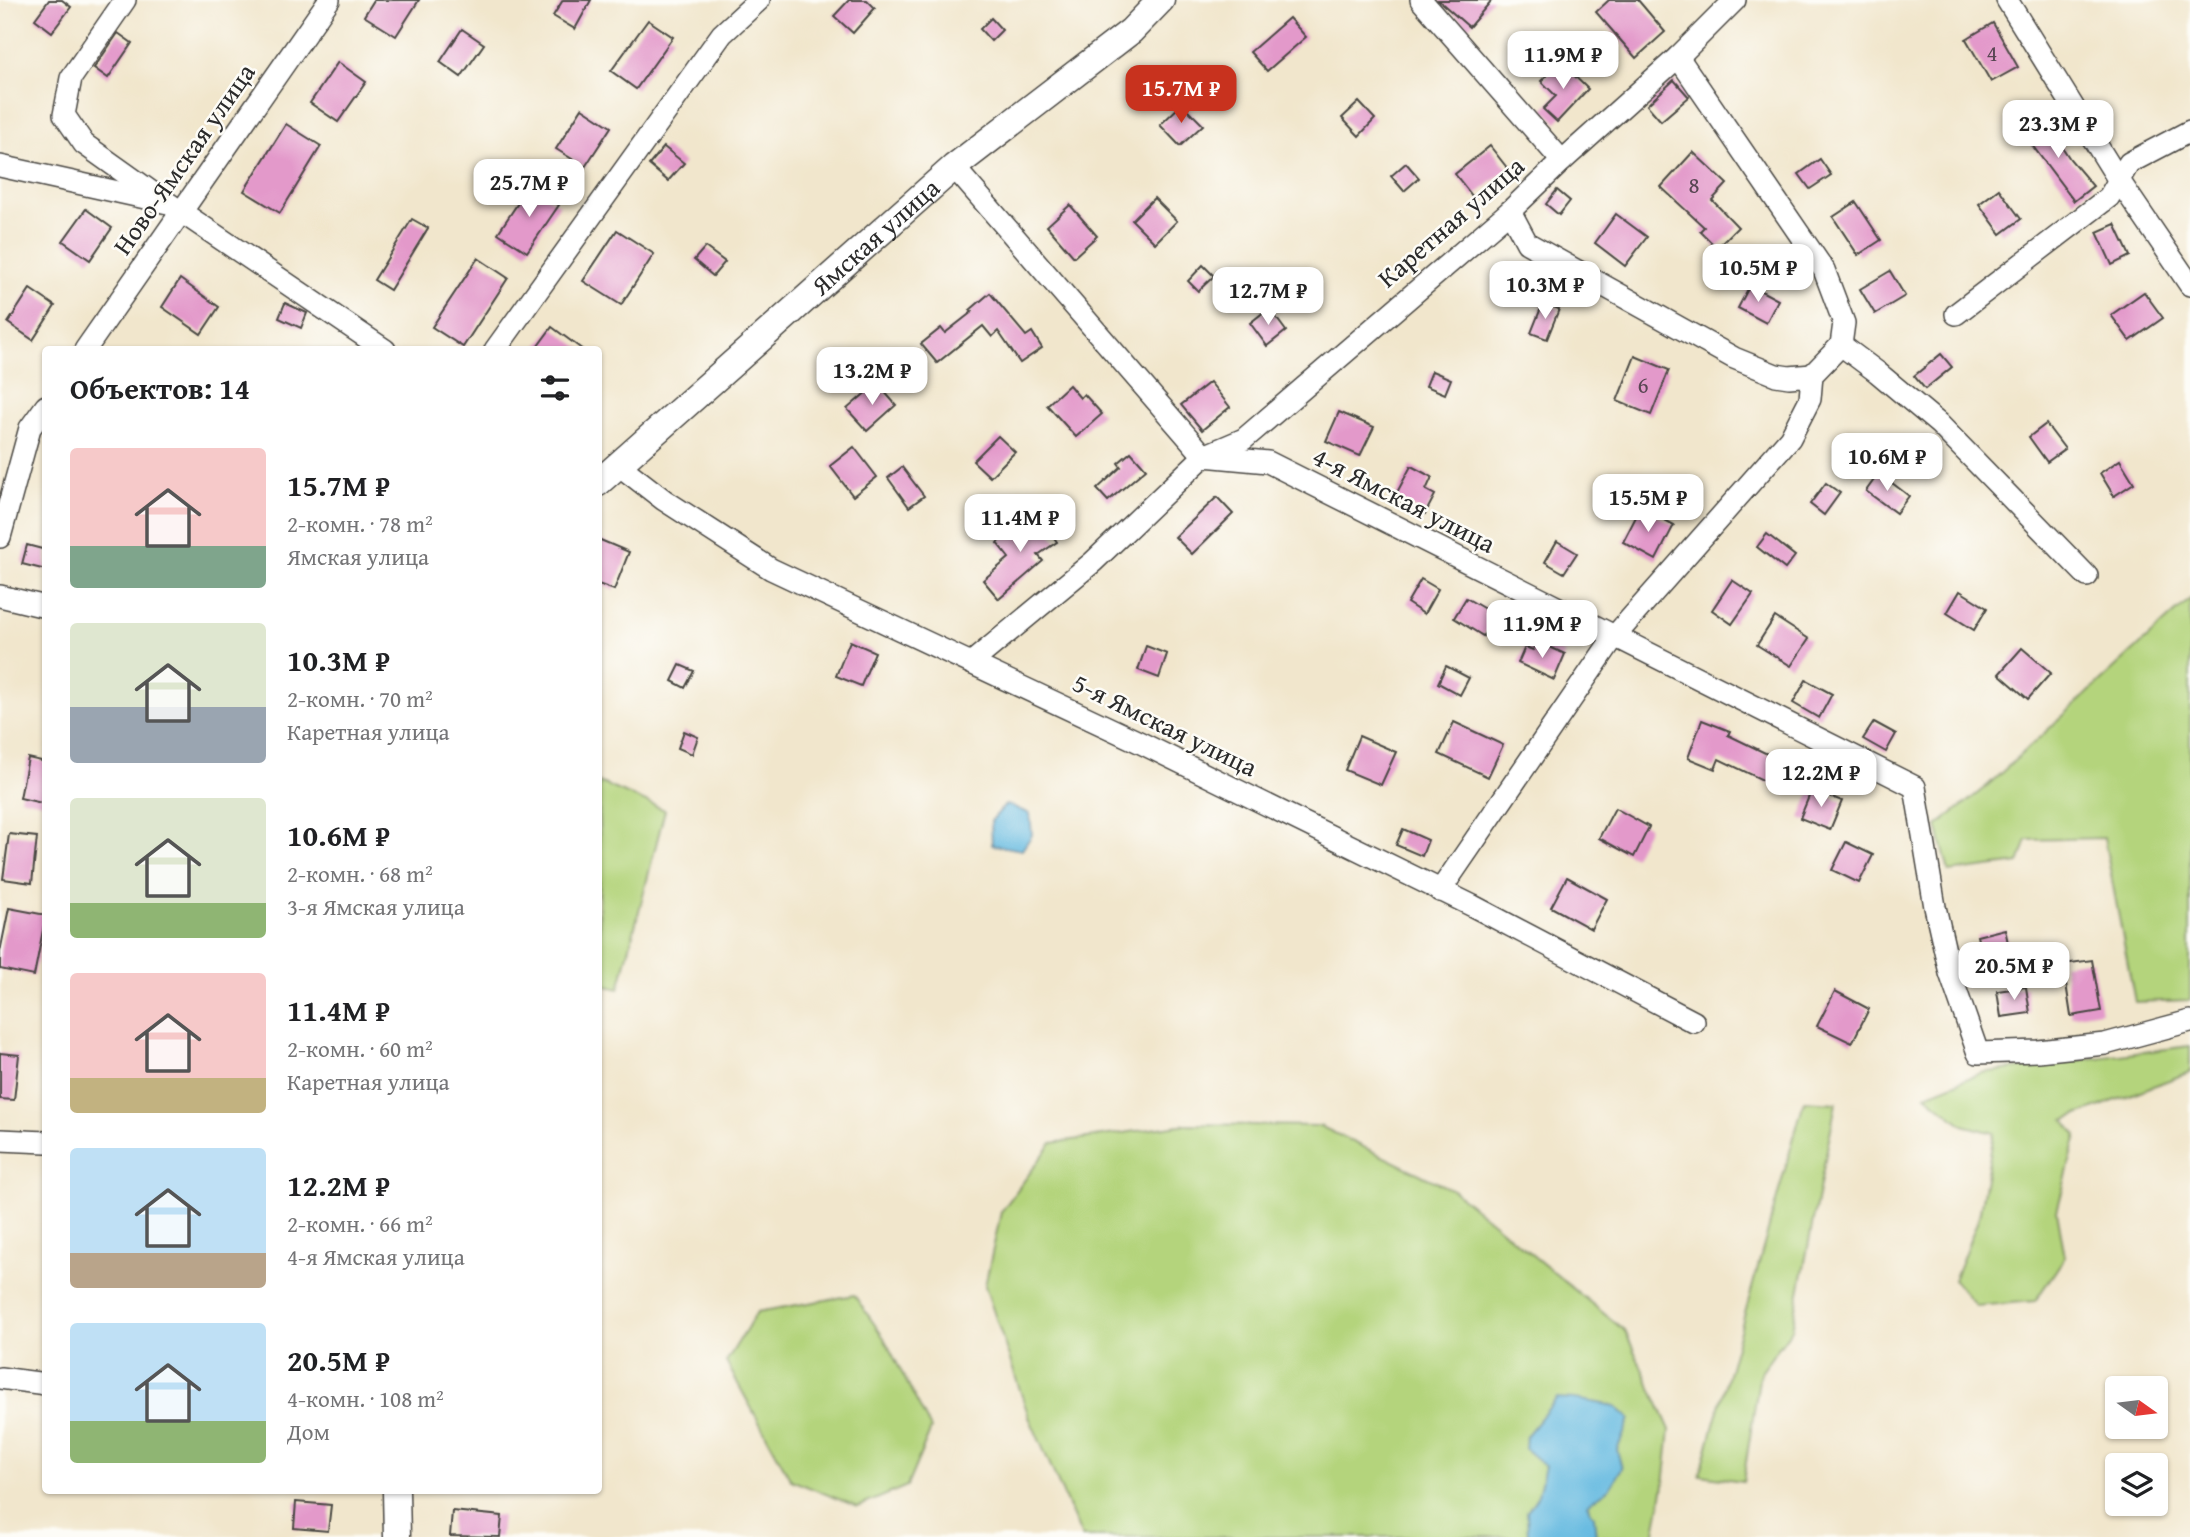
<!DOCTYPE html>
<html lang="ru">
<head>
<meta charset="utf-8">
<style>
	body { margin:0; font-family:"Gentium Book Plus",serif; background:#f2f2f2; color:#202124; height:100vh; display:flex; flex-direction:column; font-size:26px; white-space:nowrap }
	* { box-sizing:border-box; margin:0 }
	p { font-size:23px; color:#757577 }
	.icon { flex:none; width:38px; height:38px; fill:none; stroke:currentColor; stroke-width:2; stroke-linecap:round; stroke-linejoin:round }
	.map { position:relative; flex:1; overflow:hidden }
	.sheet { position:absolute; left:42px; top:346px; width:560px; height:1148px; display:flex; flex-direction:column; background:#fff; border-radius:7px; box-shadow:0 2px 5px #0004 }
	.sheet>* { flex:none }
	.needle { width:46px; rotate:104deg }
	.fabs { position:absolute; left:2105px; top:1376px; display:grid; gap:14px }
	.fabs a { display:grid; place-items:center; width:63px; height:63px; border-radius:7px; background:#fff; box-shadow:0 2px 5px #0004; font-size:35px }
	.price { position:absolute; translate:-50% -60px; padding:0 16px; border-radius:14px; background:#fff; color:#222; font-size:23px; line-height:46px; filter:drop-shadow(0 2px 4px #0008) }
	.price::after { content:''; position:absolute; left:50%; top:42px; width:21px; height:16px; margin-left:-10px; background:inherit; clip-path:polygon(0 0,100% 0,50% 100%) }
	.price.active { background:#c8321e; color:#fff }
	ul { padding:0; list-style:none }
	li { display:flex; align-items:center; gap:21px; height:175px; padding:0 28px }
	li span { display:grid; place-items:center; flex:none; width:196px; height:140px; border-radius:7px; color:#555 }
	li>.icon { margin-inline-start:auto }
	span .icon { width:84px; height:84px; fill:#fffc; stroke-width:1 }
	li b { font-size:30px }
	h2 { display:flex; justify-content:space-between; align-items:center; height:84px; padding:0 28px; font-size:30px }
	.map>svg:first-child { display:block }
	.green { fill:#b4d47c; stroke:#708054; stroke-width:2 }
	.water { fill:#63b9e0; stroke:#477286; stroke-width:2 }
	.building { fill:#e399ca }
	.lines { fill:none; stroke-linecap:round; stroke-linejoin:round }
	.minor-casing { stroke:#494743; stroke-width:24 }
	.tertiary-casing { stroke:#494743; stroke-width:29 }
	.minor { stroke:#fff; stroke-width:21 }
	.tertiary { stroke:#fff; stroke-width:26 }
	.labels { text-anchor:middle; stroke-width:5; stroke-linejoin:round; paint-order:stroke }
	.number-label { font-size:23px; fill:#594653 }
	.street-label { font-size:26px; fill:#2b2b2b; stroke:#fdfcf7 }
</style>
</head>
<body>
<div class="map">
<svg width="2190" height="1537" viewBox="0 0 2190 1537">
	<rect width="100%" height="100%" fill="#fdfcf7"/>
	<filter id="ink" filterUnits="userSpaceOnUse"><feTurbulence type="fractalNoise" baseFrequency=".0143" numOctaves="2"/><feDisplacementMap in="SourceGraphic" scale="14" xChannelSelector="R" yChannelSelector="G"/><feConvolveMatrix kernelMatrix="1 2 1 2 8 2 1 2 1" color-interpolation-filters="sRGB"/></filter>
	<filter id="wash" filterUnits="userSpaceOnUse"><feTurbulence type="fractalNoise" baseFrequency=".00686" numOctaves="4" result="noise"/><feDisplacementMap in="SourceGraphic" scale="28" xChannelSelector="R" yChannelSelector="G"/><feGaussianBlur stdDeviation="1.57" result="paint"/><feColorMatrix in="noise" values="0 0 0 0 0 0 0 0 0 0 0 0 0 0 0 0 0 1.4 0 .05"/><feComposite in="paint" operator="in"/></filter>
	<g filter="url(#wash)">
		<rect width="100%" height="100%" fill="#f1e6cc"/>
		<g class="green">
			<polygon points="2190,599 2190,1000 2135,1002 2104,838 2027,840 2019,863 1949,872 1937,826 1988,785"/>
			<polygon points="599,782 665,810 619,989 599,984"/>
			<polygon points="2190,1046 2190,1072 2064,1120 2077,1135 2057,1211 2065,1257 2035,1301 1976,1306 1954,1280 1979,1217 1994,1133 1963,1125 1926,1095 1981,1073"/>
			<polygon points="1804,1101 1836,1103 1792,1329 1760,1373 1743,1481 1700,1475"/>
			<polygon points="1187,1124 1320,1126 1453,1190 1625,1331 1670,1430 1664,1485 1654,1537 1082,1537 1029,1417 985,1286 1001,1212 1052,1143"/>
			<polygon points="854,1295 884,1338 931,1429 907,1486 858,1507 791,1480 726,1362 757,1312"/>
		</g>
		<g class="water">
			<polygon points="1006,804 1030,814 1032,835 1022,850 992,845 991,821"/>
			<polygon points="1557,1398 1575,1399 1615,1406 1630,1419 1617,1450 1622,1468 1609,1489 1587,1504 1594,1516 1596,1537 1528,1537 1527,1512 1538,1495 1545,1466 1525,1449 1526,1436"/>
		</g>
		<g id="blocks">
			<g class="building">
				<polygon points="49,0 62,0 71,7 52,32 35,19"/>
				<polygon points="374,0 419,0 396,36 364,16"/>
				<polygon points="563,0 591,0 575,29 553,16"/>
				<polygon points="849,0 867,0 875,8 853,33 834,16"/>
				<polygon points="1438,0 1492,0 1469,27"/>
				<polygon points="1609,0 1638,0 1665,32 1636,58 1596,12"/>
				<polygon points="991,18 1002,30 991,41 980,29"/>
				<polygon points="1289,18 1306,37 1267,71 1250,52"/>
				<polygon points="648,20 673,37 636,89 611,71"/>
				<polygon points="1993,23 2018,67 1991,82 1966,39"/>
				<polygon points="462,29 484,44 461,77 440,62"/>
				<polygon points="118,33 132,43 108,78 94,68"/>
				<polygon points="338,62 366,82 338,122 310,103"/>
				<polygon points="1560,62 1588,89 1557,122 1543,109 1556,96 1541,81"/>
				<polygon points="1674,80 1689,97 1661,121 1647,105"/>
				<polygon points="1359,102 1375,119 1359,136 1342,118"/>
				<polygon points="1182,104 1203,125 1180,146 1160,125"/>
				<polygon points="582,108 611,127 585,167 556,149"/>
				<polygon points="2044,119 2070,159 2093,186 2074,201 2023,133"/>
				<polygon points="286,124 321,146 280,213 244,191"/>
				<polygon points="1490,146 1508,169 1473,197 1455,174"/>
				<polygon points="664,147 684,163 668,181 649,165"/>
				<polygon points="1693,152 1727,184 1712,200 1738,227 1717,248 1700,231 1704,227 1661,187"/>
				<polygon points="1820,159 1831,175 1810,189 1799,174"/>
				<polygon points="1406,163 1419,178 1404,191 1391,176"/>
				<polygon points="530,185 559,205 527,252 498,233"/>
				<polygon points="1999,189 2021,219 2001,234 1979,204"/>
				<polygon points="1557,190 1570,201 1559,215 1546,204"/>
				<polygon points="1154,198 1177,221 1155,243 1132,220"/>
				<polygon points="1856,202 1881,240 1858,255 1833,217"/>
				<polygon points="1070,205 1097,236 1074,257 1047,226"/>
				<polygon points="86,209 112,228 90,260 63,241"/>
				<polygon points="1616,214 1647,237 1625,266 1595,243"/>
				<polygon points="412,219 428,228 390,290 374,280"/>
				<polygon points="2115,224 2130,256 2112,265 2097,232"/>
				<polygon points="617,230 654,254 621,305 583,281"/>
				<polygon points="705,247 725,262 713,276 694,260"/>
				<polygon points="478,258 508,278 463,347 432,327"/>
				<polygon points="1203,265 1214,276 1198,291 1188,281"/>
				<polygon points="1890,271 1905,296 1875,314 1860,289"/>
				<polygon points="180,279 219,307 201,334 162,307"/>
				<polygon points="1750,285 1778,300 1766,323 1738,308"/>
				<polygon points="30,289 55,306 33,340 8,323"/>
				<polygon points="2144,292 2163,318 2130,341 2111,315"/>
				<polygon points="990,293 1026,336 1032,332 1042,348 1020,363 998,331 992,337 983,326 937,363 921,344 941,328 945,333 972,312 970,310"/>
				<polygon points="285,303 307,313 301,328 279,318"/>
				<polygon points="1543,303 1559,309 1547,339 1531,333"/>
				<polygon points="1269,308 1286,331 1267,346 1250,323"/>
				<polygon points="552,327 583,350 535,350"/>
				<polygon points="1941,354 1952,367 1925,389 1914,376"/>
				<polygon points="1635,356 1669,370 1651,415 1617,401"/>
				<polygon points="1432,371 1451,379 1445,394 1426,386"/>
				<polygon points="1210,382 1230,407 1202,430 1181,405"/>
				<polygon points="877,383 896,405 867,431 847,409"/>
				<polygon points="1069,385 1080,398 1084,394 1102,414 1076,437 1047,405"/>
				<polygon points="1339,412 1374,427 1360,456 1326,441"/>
				<polygon points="2046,424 2065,449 2047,462 2029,437"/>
				<polygon points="998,436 1015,452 990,477 973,461"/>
				<polygon points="854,447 877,477 853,496 830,466"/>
				<polygon points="1131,452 1146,469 1108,501 1097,489 1121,467 1118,463"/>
				<polygon points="2120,460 2134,483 2114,496 2100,473"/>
				<polygon points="1411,466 1432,477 1426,490 1435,495 1425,514 1394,498"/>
				<polygon points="902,467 924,496 909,507 888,478"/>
				<polygon points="1879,473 1909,496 1896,513 1866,491"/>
				<polygon points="1826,483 1840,493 1824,515 1810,504"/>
				<polygon points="1217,497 1233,514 1192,554 1175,537"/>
				<polygon points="1641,507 1674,525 1656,560 1623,542"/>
				<polygon points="1038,513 1057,542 1038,555 1043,561 999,599 983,580 1009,558 997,543 1015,527"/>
				<polygon points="1767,534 1795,556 1785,569 1757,547"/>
				<polygon points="598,539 629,552 614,590 598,584"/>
				<polygon points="1557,541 1577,553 1564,573 1545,562"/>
				<polygon points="27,545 46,550 46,570 22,564"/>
				<polygon points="1421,579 1438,589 1424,614 1407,603"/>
				<polygon points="1732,580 1753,594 1732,624 1712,610"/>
				<polygon points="1960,591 1987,608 1974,630 1947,613"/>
				<polygon points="1466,598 1495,615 1483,636 1454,618"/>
				<polygon points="1775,617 1809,639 1791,666 1757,645"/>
				<polygon points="850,641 875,652 861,686 836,676"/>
				<polygon points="1537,641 1565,654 1554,680 1518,663 1525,647 1533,650"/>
				<polygon points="1146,646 1167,654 1159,678 1138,670"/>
				<polygon points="2022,648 2051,673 2028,699 1999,674"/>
				<polygon points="680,665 694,671 685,688 672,681"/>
				<polygon points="1446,666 1469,678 1460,695 1438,683"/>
				<polygon points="1806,680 1832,694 1819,718 1793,703"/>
				<polygon points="1702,720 1730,731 1728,735 1786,763 1775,786 1719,759 1715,769 1688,758"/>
				<polygon points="1454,722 1503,745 1488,777 1439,754"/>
				<polygon points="1874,722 1896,734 1886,752 1863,739"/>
				<polygon points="684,731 698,737 692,754 678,748"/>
				<polygon points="1359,736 1396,752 1381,785 1345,770"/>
				<polygon points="28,758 46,762 46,804 20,798"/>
				<polygon points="1812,789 1842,801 1830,830 1800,818"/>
				<polygon points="1615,808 1649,827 1634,857 1599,838"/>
				<polygon points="1403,829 1428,840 1422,856 1396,845"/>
				<polygon points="9,834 37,837 32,883 3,879"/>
				<polygon points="1846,842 1873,855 1859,883 1832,870"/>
				<polygon points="1567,877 1607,899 1591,929 1551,907"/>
				<polygon points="9,908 46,915 34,976 0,969 0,952"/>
				<polygon points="2005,929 2011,957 1984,964 1977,936"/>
				<polygon points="2092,960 2101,1011 2071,1016 2063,964"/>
				<polygon points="2026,987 2030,1013 2001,1017 1997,991"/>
				<polygon points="1835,991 1869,1009 1852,1043 1817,1026"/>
				<polygon points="0,1053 19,1055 14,1100 0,1099"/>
				<polygon points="296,1502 331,1505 328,1531 294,1528"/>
				<polygon points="452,1511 502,1516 500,1537 450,1536"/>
			</g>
		</g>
	</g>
	<g filter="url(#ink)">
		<use href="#blocks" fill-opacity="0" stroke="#494743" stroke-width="2"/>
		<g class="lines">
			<defs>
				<g id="minor">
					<polyline points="125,0 71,78 64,115 84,144 157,196"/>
					<polyline points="1421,0 1562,161"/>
					<polyline points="2007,0 2118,179 2190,285"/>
					<polyline points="1678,57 1824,270 1844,323 1841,345"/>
					<polyline points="0,166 168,203 385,350"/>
					<polyline points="954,167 1204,456 1268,462 1915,787 1935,907 1950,973 1978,1053 2038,1051 2105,1044 2190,1021"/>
					<polyline points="1510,211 1527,243 1734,358 1776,375 1789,377 1812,375"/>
					<polyline points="1956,314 2109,197 2129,163 2190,131"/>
					<polyline points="1841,345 1877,372 1939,424 2087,576"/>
					<polyline points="85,350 329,0"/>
					<polyline points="495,350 722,34 759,0"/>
					<polyline points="620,466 664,500 771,569 1141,743 1473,906 1694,1022"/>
					<polyline points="0,537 30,428 46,406"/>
					<polyline points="0,596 46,607"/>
					<polyline points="971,663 1093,562 1204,456 1244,439 1510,211 1562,161 1678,57 1735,0"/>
					<polyline points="1440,891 1614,637 1790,438 1810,399 1812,375 1841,345"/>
					<polyline points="0,1140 46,1142"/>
					<polyline points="0,1378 46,1384"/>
				</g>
				<g id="tertiary">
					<path id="s1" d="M598,483L954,167L1131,31L1161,0"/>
					<polyline points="396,1491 397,1537"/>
				</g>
			</defs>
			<use href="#minor" class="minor-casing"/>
			<use href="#tertiary" class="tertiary-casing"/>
			<use href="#minor" class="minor"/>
			<use href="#tertiary" class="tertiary"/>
		</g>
	</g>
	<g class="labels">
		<g class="number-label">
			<text x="1992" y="61">4</text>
			<text x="1694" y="193">8</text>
			<text x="1643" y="393">6</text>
		</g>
		<g class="street-label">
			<text transform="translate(184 159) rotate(-55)" y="9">Ново-Ямская улица</text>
			<text transform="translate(1451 222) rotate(-41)" y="9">Каретная улица</text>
			<text dy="9" stroke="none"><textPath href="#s1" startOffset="371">Ямская улица</textPath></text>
			<text transform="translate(1404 500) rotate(27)" y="9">4-я Ямская улица</text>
			<text transform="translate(1165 725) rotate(26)" y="9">5-я Ямская улица</text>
		</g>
	</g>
</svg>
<div class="fabs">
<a><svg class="needle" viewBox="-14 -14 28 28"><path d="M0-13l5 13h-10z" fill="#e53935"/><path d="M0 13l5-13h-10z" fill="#757577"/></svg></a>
<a><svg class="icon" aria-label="layers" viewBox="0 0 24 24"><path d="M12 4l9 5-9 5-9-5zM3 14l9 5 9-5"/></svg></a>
</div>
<b class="price" style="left:1563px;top:91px">11.9M ₽</b>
<b class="price active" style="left:1181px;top:125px">15.7M ₽</b>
<b class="price" style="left:2058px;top:160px">23.3M ₽</b>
<b class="price" style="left:529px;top:219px">25.7M ₽</b>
<b class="price" style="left:1758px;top:304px">10.5M ₽</b>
<b class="price" style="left:1545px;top:321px">10.3M ₽</b>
<b class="price" style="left:1268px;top:327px">12.7M ₽</b>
<b class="price" style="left:872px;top:407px">13.2M ₽</b>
<b class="price" style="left:1887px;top:493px">10.6M ₽</b>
<b class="price" style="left:1648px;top:534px">15.5M ₽</b>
<b class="price" style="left:1020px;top:554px">11.4M ₽</b>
<b class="price" style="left:1542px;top:660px">11.9M ₽</b>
<b class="price" style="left:1821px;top:809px">12.2M ₽</b>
<b class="price" style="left:2014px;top:1002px">20.5M ₽</b>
<section class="sheet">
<h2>Объектов: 14<svg class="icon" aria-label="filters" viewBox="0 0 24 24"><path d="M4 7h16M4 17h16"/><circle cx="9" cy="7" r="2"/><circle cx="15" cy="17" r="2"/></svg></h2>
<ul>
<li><span style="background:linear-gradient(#f6c9c9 70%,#7fa58c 0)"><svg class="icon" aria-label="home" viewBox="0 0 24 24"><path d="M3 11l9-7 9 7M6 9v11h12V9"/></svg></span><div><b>15.7M ₽</b><p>2-комн. · 78 m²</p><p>Ямская улица</p></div></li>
<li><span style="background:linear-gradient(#dfe7d0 60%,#9aa5b1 0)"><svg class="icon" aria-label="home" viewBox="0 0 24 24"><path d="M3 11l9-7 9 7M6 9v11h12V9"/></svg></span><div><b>10.3M ₽</b><p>2-комн. · 70 m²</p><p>Каретная улица</p></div></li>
<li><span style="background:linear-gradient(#dfe7d0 75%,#8fb573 0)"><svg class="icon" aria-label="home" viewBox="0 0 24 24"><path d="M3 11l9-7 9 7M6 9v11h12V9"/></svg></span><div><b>10.6M ₽</b><p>2-комн. · 68 m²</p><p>3-я Ямская улица</p></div></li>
<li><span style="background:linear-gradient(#f6c9c9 75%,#c2b280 0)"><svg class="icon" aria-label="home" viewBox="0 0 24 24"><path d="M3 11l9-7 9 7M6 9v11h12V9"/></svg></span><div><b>11.4M ₽</b><p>2-комн. · 60 m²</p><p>Каретная улица</p></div></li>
<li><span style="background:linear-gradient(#bfe0f5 75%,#b9a48a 0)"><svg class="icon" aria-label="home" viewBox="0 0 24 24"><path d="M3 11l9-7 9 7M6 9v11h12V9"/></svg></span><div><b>12.2M ₽</b><p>2-комн. · 66 m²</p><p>4-я Ямская улица</p></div></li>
<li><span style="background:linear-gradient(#bfe0f5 70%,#8fb573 0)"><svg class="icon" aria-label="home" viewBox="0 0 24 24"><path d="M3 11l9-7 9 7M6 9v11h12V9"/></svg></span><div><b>20.5M ₽</b><p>4-комн. · 108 m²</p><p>Дом</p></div></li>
</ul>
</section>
</div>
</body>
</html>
